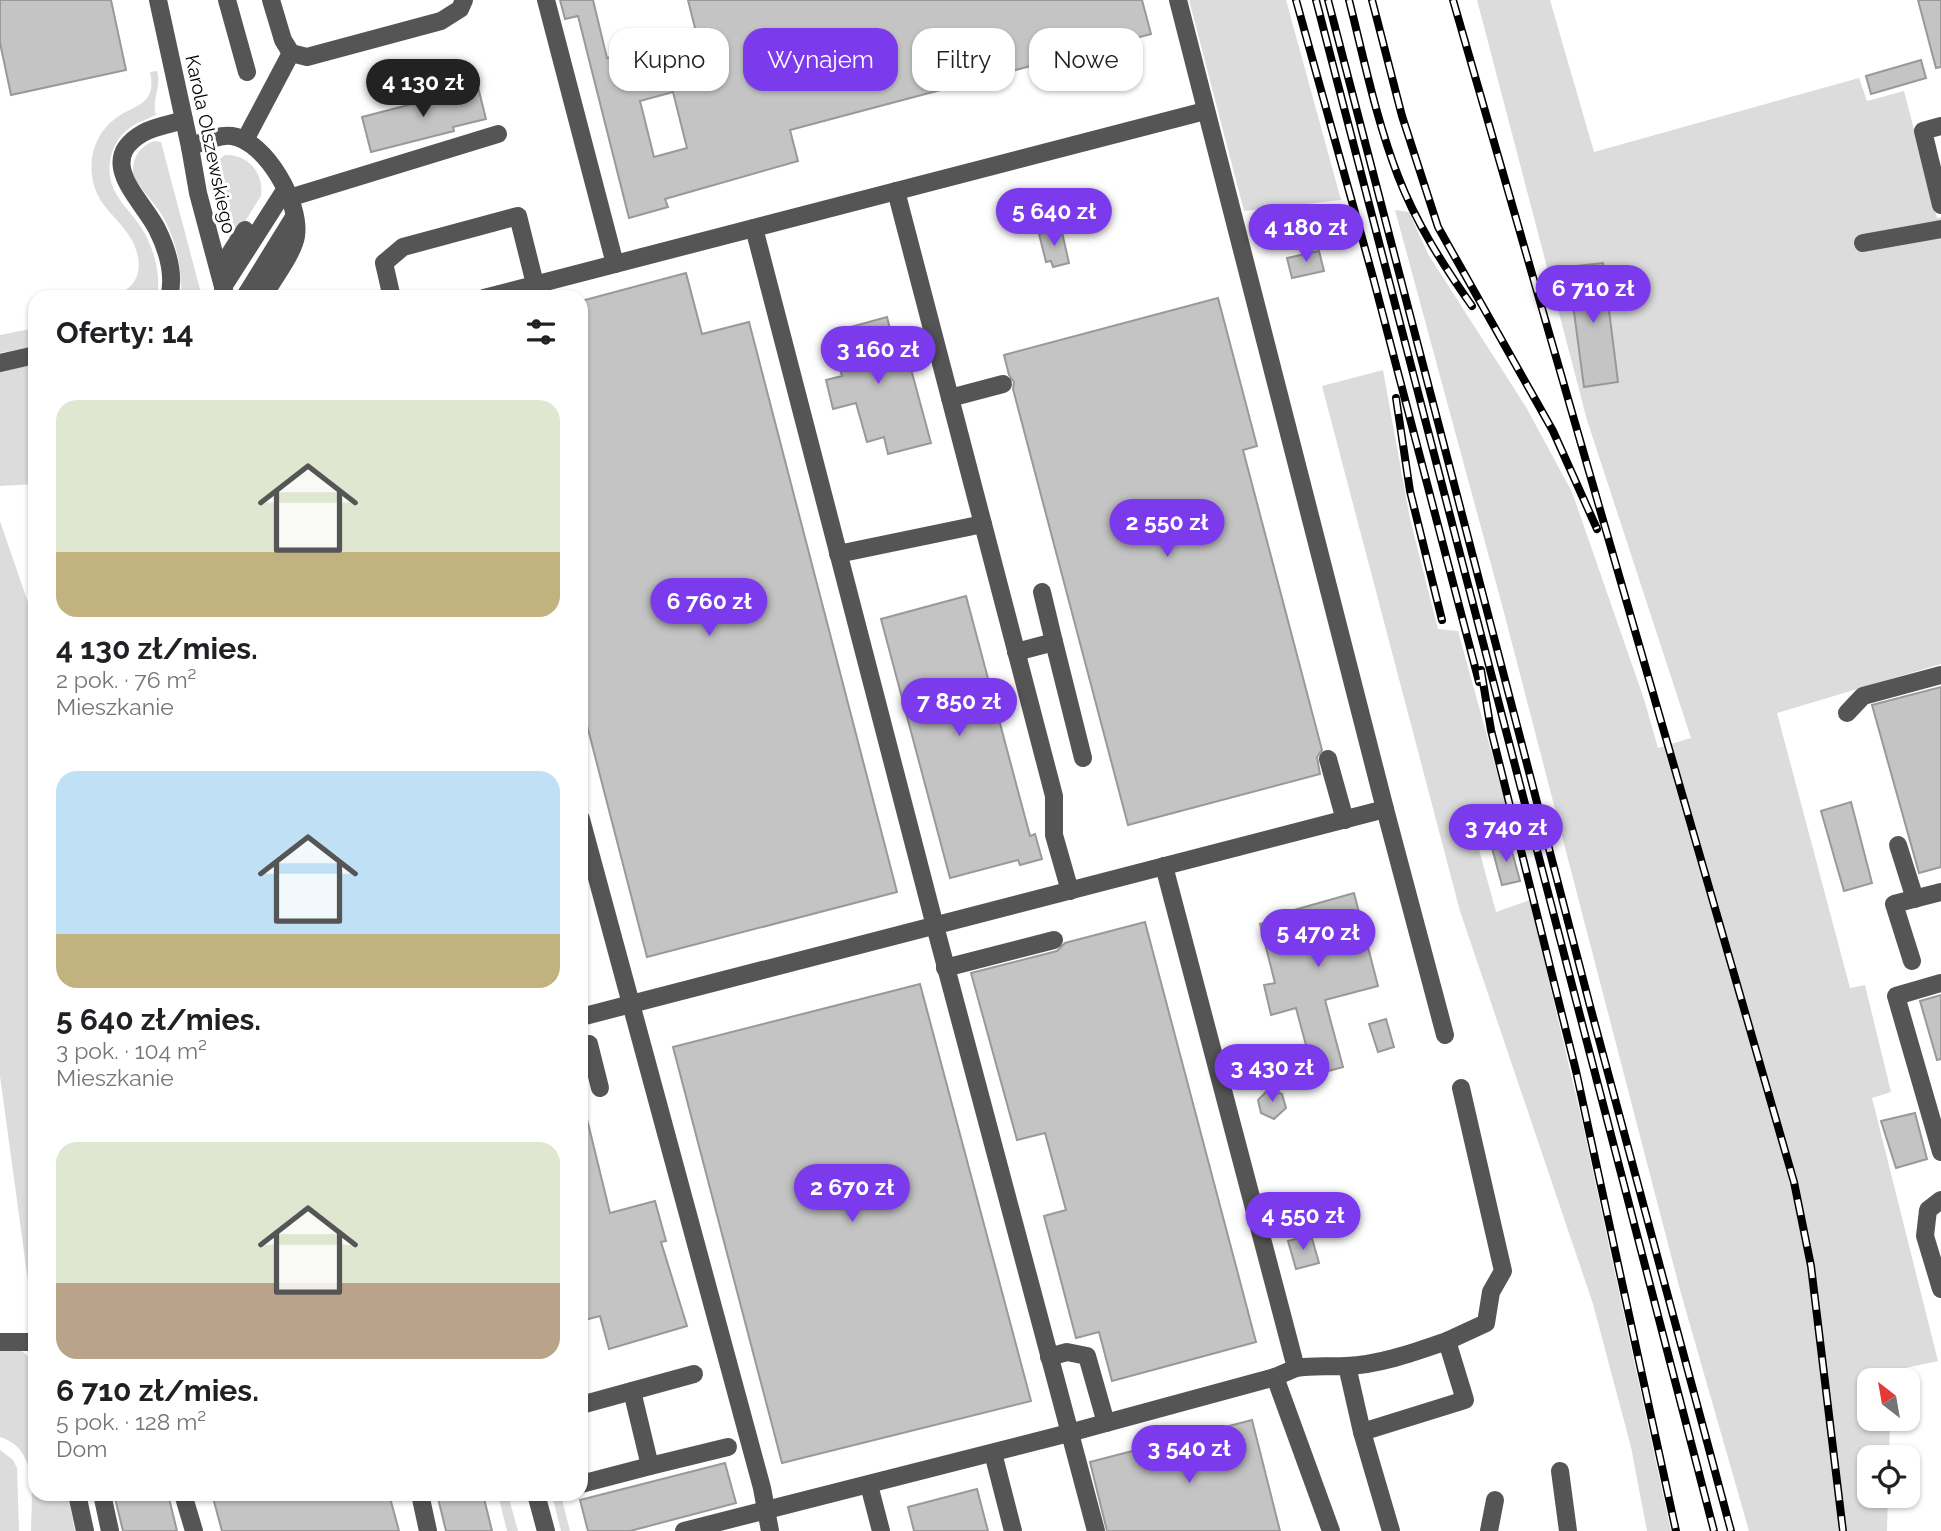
<!DOCTYPE html>
<html lang="pl">
<head>
<meta charset="utf-8">
<style>
	body { margin:0; font-family:Raleway,sans-serif; background:#f2f2f2; color:#202124; height:100vh; display:flex; flex-direction:column; font-size:26px; white-space:nowrap }
	* { box-sizing:border-box; margin:0 }
	p { font-size:23px; color:#757577 }
	.icon { flex:none; width:38px; height:38px; fill:none; stroke:currentColor; stroke-width:2; stroke-linecap:round; stroke-linejoin:round }
	.map { position:relative; flex:1; overflow:hidden }
	.side { position:absolute; left:28px; top:290px; width:560px; height:1211px; display:flex; flex-direction:column; background:#fff; border-radius:21px; box-shadow:0 2px 5px #0004 }
	.side>* { flex:none }
	.guide { position:absolute; left:609px; top:28px; width:665px; height:63px; display:flex; gap:14px }
	.needle { width:46px; rotate:329deg }
	.controls { position:absolute; left:1857px; top:1368px; display:grid; gap:14px }
	.controls a { display:grid; place-items:center; width:63px; height:63px; border-radius:14px; background:#fff; box-shadow:0 2px 5px #0004; font-size:35px }
	.price { position:absolute; translate:-50% -60px; padding:0 16px; border-radius:24px; background:#7c3aed; color:#fff; font-size:23px; line-height:46px; filter:drop-shadow(0 2px 4px #0008) }
	.price::after { content:''; position:absolute; left:50%; top:42px; width:21px; height:16px; margin-left:-10px; background:inherit; clip-path:polygon(0 0,100% 0,50% 100%) }
	.price.on { background:#222; color:#fff }
	ul { padding:0; list-style:none }
	li { display:grid; align-content:center; gap:14px; height:371px; padding:0 28px }
	li span { display:grid; place-items:center; height:217px; border-radius:21px; color:#555 }
	li>.icon { margin-inline-start:auto }
	span .icon { width:126px; height:126px; fill:#fffc; stroke-width:1 }
	li b { font-size:30px }
	h2 { display:flex; justify-content:space-between; align-items:center; height:84px; padding:0 28px; font-size:30px }
	.chip { padding:0 24px; border-radius:21px; background:#fff; box-shadow:0 2px 5px #0004; font-size:24px; line-height:63px }
	.chip.on { background:#7c3aed; color:#fff }
	.map>svg:first-child { display:block }
	.green { fill:#dcdcdc }
	.building { fill:#c4c4c4; stroke:#999; stroke-width:2; fill-rule:evenodd }
	.lines { fill:none; stroke-linecap:round; stroke-linejoin:round }
	.minor { stroke:#555; stroke-width:18 }
	.rail-casing { stroke:#000; stroke-width:8 }
	.rail { stroke:#fff; stroke-width:5; stroke-dasharray:16; stroke-linecap:butt }
	.labels { text-anchor:middle; stroke-width:6; stroke-linejoin:round; paint-order:stroke }
	.street-label { font-size:19px; fill:#000; stroke:#fff }
</style>
</head>
<body>
<div class="map">
<svg width="1941" height="1531" viewBox="0 0 1941 1531">
	<rect width="100%" height="100%" fill="#fff"/>
	<g class="green">
		<polygon points="1189,0 1286,0 1341,200 1244,211"/>
		<polygon points="1477,0 1550,0 1594,152 1859,78 1867,101 1904,91 1937,218 1941,217 1941,664 1777,713 1850,988 1865,985 1891,1092 1872,1098 1938,1361 1892,1371 1891,1381 1869,1381 1869,1419 1890,1419 1889,1458 1869,1458 1869,1496 1888,1496 1887,1531 1749,1531 1680,1290 1502,605 1395,210 1409,212 1428,254 1526,407 1572,492 1644,699 1658,748 1691,738 1587,420"/>
		<path d="M157,71C162,87 151,100 156,115C148,119 138,122 131,127C111,140 104,168 114,190C122,206 137,218 145,234C155,253 161,276 157,297H115V295C144,286 144,257 128,234C120,222 109,213 101,201C96,193 93,184 92,175C89,153 98,131 116,118C136,104 157,105 150,72Z"/>
		<path d="M154,141L161,142L202,297H181C182,266 176,236 158,209C149,197 139,187 133,174C132,158 139,147 154,141Z"/>
		<path d="M225,155C249,154 264,174 261,196L237,234L230,237L223,234L209,183L213,164Z"/>
		<polygon points="35,328 35,346 0,353 0,335"/>
		<polygon points="35,363 35,484 0,486 0,372"/>
		<polygon points="1383,370 1410,519 1438,629 1458,631 1515,837 1478,846 1496,912 1530,900 1582,1121 1671,1531 1647,1531 1631,1447 1593,1304 1460,911 1322,386"/>
		<polygon points="0,521 35,623 34,1325 0,1076"/>
		<path d="M0,1344C13,1344 31,1354 35,1367V1494L68,1495L75,1531H31C31,1499 40,1449 0,1437Z"/>
		<polygon points="0,1450 13,1460 17,1468 19,1531 0,1531"/>
		<polygon points="498,1495 508,1495 518,1531 507,1531"/>
		<polygon points="552,1495 561,1495 570,1531 561,1531"/>
	</g>
	<g class="building">
		<polygon points="0,0 111,0 126,70 11,95 0,43"/>
		<path d="M560,0H593L607,58L628,52L629,57L698,40L688,0H1142L1151,34L790,130L798,161L665,199L668,207L629,218L578,16L565,19ZM673,92L687,148L654,157L640,101Z"/>
		<polygon points="1918,0 1941,0 1941,67 1936,68"/>
		<polygon points="1921,60 1926,78 1871,94 1866,76"/>
		<polygon points="478,87 486,119 453,127 454,131 371,152 362,117"/>
		<polygon points="1061,228 1069,263 1053,267 1051,261 1046,262 1039,234"/>
		<polygon points="1319,251 1324,271 1292,278 1287,258"/>
		<polygon points="1603,263 1618,382 1584,387 1568,267"/>
		<polygon points="686,273 702,334 749,322 897,892 647,957 581,702 581,366 585,365 581,350 581,301"/>
		<polygon points="1218,298 1257,446 1243,450 1322,750 1317,757 1320,774 1128,825 1013,389 1014,382 1009,375 1004,355"/>
		<polygon points="887,317 898,360 908,358 931,443 888,454 884,437 867,442 856,403 833,409 826,380 842,376 829,333"/>
		<polygon points="966,596 1030,836 1035,834 1042,859 1020,865 1018,860 950,878 881,619"/>
		<polygon points="1941,687 1941,867 1919,873 1872,705"/>
		<polygon points="1851,802 1872,883 1844,891 1821,811"/>
		<polygon points="1510,844 1520,881 1502,885 1492,848"/>
		<polygon points="1354,893 1378,986 1325,1000 1343,1067 1314,1075 1296,1008 1271,1015 1264,985 1275,983 1260,924 1281,918 1280,914"/>
		<polygon points="1145,922 1256,1342 1112,1381 1099,1332 1076,1338 1044,1216 1066,1210 1045,1133 1017,1140 971,973 1057,951 1065,943"/>
		<polygon points="920,984 1031,1401 782,1463 673,1047"/>
		<polygon points="1941,995 1941,1059 1937,1060 1920,1001"/>
		<polygon points="1386,1019 1394,1047 1378,1052 1369,1024"/>
		<polygon points="1269,1089 1282,1094 1286,1108 1274,1119 1261,1113 1258,1100"/>
		<polygon points="1915,1113 1927,1159 1896,1168 1881,1121"/>
		<polygon points="587,1119 610,1213 655,1201 666,1241 661,1242 687,1326 609,1349 600,1316 581,1321 581,1120"/>
		<polygon points="1311,1235 1319,1263 1296,1269 1288,1241"/>
		<polygon points="1252,1420 1280,1531 1107,1531 1090,1462"/>
		<polygon points="725,1463 736,1503 630,1531 588,1531 580,1500"/>
		<polygon points="977,1489 988,1531 914,1531 908,1507"/>
		<polygon points="114,1494 168,1494 177,1531 123,1531"/>
		<polygon points="212,1494 389,1494 399,1531 222,1531"/>
		<polygon points="437,1494 483,1494 492,1531 446,1531"/>
	</g>
	<g class="lines">
		<g class="minor">
			<polyline points="158,0 190,147 198,193 226,298"/>
			<polyline points="227,0 247,72"/>
			<polyline points="271,0 283,40 291,53 307,57 441,21 460,9 464,0"/>
			<polyline points="546,0 615,264"/>
			<polyline points="1941,126 1923,131 1941,205"/>
			<polyline points="245,140 291,53"/>
			<path d="M190,147C203,142 219,134 232,136C266,141 301,204 296,236C293,254 272,281 262,298"/>
			<polyline points="896,191 1054,796 1054,835 1070,891"/>
			<polyline points="289,198 498,134"/>
			<polyline points="754,228 935,926 1096,1531"/>
			<polyline points="1863,243 1941,229"/>
			<polyline points="219,271 245,230"/>
			<polyline points="223,287 285,190"/>
			<path d="M169,298C175,275 167,249 157,229C142,199 94,161 143,133C155,126 171,124 184,120"/>
			<polyline points="244,298 294,217"/>
			<polyline points="392,298 384,263 403,247 518,216 535,284"/>
			<polyline points="484,298 1205,111"/>
			<polyline points="0,363 35,355"/>
			<polyline points="950,398 1003,384"/>
			<polyline points="838,554 983,524"/>
			<polyline points="1042,592 1054,642"/>
			<polyline points="1016,652 1054,642 1083,758"/>
			<polyline points="1847,713 1863,696 1941,675"/>
			<polyline points="1328,759 1345,820"/>
			<polyline points="1385,809 1445,1035"/>
			<polyline points="581,819 762,1488 770,1531"/>
			<polyline points="1898,845 1915,899"/>
			<polyline points="1912,961 1894,904 1941,892"/>
			<polyline points="945,968 1054,940"/>
			<polyline points="1941,983 1896,996 1941,1152"/>
			<polyline points="581,1017 1385,809 1178,0"/>
			<polyline points="581,1046 589,1044 600,1088"/>
			<polyline points="1941,1200 1928,1210 1925,1236 1941,1289"/>
			<polyline points="1447,1341 1486,1323 1491,1292 1503,1271 1461,1088"/>
			<polyline points="0,1342 35,1342"/>
			<polyline points="1049,1357 1067,1352 1087,1356 1106,1423"/>
			<path d="M1296,1368C1313,1365 1329,1367 1346,1366C1379,1365 1415,1352 1447,1341L1465,1400L1362,1432L1347,1366"/>
			<polyline points="1275,1377 1331,1531"/>
			<polyline points="581,1405 694,1374"/>
			<polyline points="1362,1432 1391,1531"/>
			<polyline points="993,1453 1013,1531"/>
			<polyline points="650,1466 728,1447"/>
			<polyline points="1560,1471 1568,1531"/>
			<polyline points="581,1484 650,1466 632,1391"/>
			<polyline points="869,1485 881,1531"/>
			<polyline points="77,1494 85,1531"/>
			<polyline points="102,1494 110,1531"/>
			<polyline points="183,1494 194,1531"/>
			<polyline points="420,1494 428,1531"/>
			<polyline points="536,1494 546,1531"/>
			<polyline points="684,1531 1069,1433 1275,1377 1296,1368 1164,866"/>
			<polyline points="1489,1531 1495,1500"/>
		</g>
		<defs>
			<g id="rail">
				<polyline points="1296,0 1374,281 1479,682"/>
				<polyline points="1316,0 1714,1531"/>
				<polyline points="1328,0 1590,1006 1731,1531"/>
				<path d="M1349,0C1364,59 1376,119 1398,176C1416,223 1443,265 1472,306"/>
				<polyline points="1372,0 1402,116 1438,227 1553,431 1597,529"/>
				<polyline points="1453,0 1794,1182 1811,1266 1843,1531"/>
				<polyline points="1396,398 1410,491 1442,620"/>
				<polyline points="1481,670 1491,730 1576,1071 1676,1531"/>
			</g>
		</defs>
		<use href="#rail" class="rail-casing"/>
		<use href="#rail" class="rail"/>
	</g>
	<g class="labels">
		<g class="street-label">
			<text transform="translate(211 144) rotate(78)" y="7">Karola Olszewskiego</text>
		</g>
	</g>
</svg>
<div class="controls">
<a><svg class="needle" viewBox="-14 -14 28 28"><path d="M0-13l5 13h-10z" fill="#e53935"/><path d="M0 13l5-13h-10z" fill="#757577"/></svg></a>
<a><svg class="icon" aria-label="locate" viewBox="0 0 24 24"><circle cx="12" cy="12" r="6"/><path d="M12 2v4M12 18v4M2 12h4M18 12h4"/></svg></a>
</div>
<b class="price on" style="left:423px;top:119px">4 130 zł</b>
<b class="price" style="left:1054px;top:248px">5 640 zł</b>
<b class="price" style="left:1306px;top:264px">4 180 zł</b>
<b class="price" style="left:1593px;top:325px">6 710 zł</b>
<b class="price" style="left:878px;top:386px">3 160 zł</b>
<b class="price" style="left:1167px;top:559px">2 550 zł</b>
<b class="price" style="left:709px;top:638px">6 760 zł</b>
<b class="price" style="left:959px;top:738px">7 850 zł</b>
<b class="price" style="left:1506px;top:864px">3 740 zł</b>
<b class="price" style="left:1318px;top:969px">5 470 zł</b>
<b class="price" style="left:1272px;top:1104px">3 430 zł</b>
<b class="price" style="left:852px;top:1224px">2 670 zł</b>
<b class="price" style="left:1303px;top:1252px">4 550 zł</b>
<b class="price" style="left:1189px;top:1485px">3 540 zł</b>
<div class="guide">
<a class="chip">Kupno</a>
<a class="chip on">Wynajem</a>
<a class="chip">Filtry</a>
<a class="chip">Nowe</a>
</div>
<section class="side">
<h2>Oferty: 14<svg class="icon" aria-label="filters" viewBox="0 0 24 24"><path d="M4 7h16M4 17h16"/><circle cx="9" cy="7" r="2"/><circle cx="15" cy="17" r="2"/></svg></h2>
<ul>
<li><span style="background:linear-gradient(#dfe7d0 70%,#c2b280 0)"><svg class="icon" aria-label="home" viewBox="0 0 24 24"><path d="M3 11l9-7 9 7M6 9v11h12V9"/></svg></span><div><b>4 130 zł/mies.</b><p>2 pok. · 76 m²</p><p>Mieszkanie</p></div></li>
<li><span style="background:linear-gradient(#bfe0f5 75%,#c2b280 0)"><svg class="icon" aria-label="home" viewBox="0 0 24 24"><path d="M3 11l9-7 9 7M6 9v11h12V9"/></svg></span><div><b>5 640 zł/mies.</b><p>3 pok. · 104 m²</p><p>Mieszkanie</p></div></li>
<li><span style="background:linear-gradient(#dfe7d0 65%,#b9a48a 0)"><svg class="icon" aria-label="home" viewBox="0 0 24 24"><path d="M3 11l9-7 9 7M6 9v11h12V9"/></svg></span><div><b>6 710 zł/mies.</b><p>5 pok. · 128 m²</p><p>Dom</p></div></li>
</ul>
</section>
</div>
</body>
</html>
